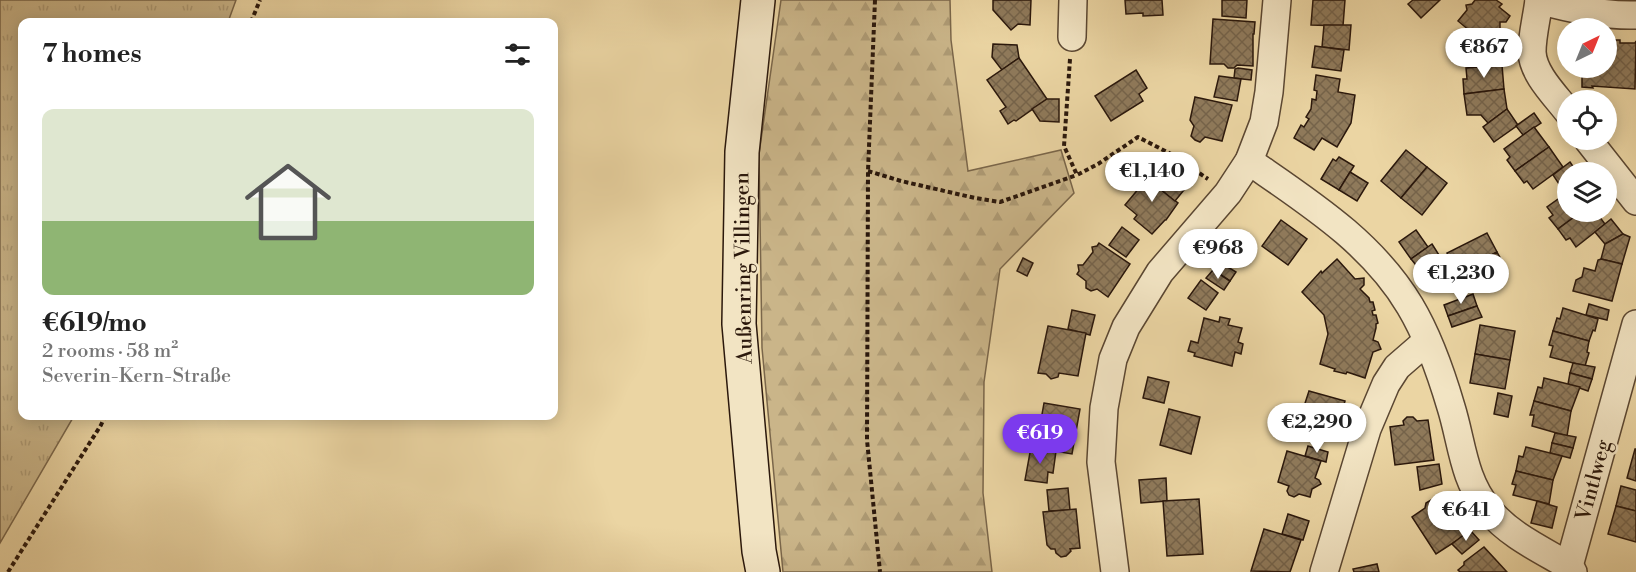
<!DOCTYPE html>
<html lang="en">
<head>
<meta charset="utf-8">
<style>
	body { margin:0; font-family:"Libre Bodoni",serif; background:#f2f2f2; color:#222; height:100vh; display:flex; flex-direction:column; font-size:22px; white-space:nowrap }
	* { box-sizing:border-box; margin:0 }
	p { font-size:20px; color:#767676 }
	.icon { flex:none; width:33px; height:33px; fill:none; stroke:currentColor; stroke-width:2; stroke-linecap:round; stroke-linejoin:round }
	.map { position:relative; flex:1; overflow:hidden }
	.details { position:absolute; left:18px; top:18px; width:540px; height:402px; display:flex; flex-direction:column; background:#fff; border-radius:12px; box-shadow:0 3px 15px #0003 }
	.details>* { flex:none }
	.needle { width:39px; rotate:43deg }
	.fabs { position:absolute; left:1557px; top:18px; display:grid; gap:12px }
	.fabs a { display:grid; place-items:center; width:60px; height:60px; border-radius:50%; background:#fff; box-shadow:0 3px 15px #0003; font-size:30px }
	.price { position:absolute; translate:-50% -51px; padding:0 14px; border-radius:21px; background:#fff; color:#222; font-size:20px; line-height:39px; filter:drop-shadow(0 2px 3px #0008) }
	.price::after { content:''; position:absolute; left:50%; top:36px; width:18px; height:14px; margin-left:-9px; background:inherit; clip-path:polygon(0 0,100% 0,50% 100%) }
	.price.selected { background:#7c3aed; color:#fff }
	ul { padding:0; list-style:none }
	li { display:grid; align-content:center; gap:12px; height:318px; padding:0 24px }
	li span { display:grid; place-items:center; height:186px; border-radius:12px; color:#555 }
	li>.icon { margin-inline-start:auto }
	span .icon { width:108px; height:108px; fill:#fffc; stroke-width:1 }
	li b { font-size:26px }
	h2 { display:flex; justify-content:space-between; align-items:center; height:72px; padding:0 24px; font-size:26px }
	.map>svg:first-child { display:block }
	.grass { fill:url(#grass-tufts); stroke:#7a664a; stroke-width:1.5 }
	.forest { fill:url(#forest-firs); stroke:#7a664a; stroke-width:1.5 }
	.building { fill:url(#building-cross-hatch); stroke:#2b180c; stroke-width:1.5 }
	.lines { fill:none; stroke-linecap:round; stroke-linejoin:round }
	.street-casing { stroke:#5b4732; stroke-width:30 }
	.secondary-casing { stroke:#2b180c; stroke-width:36 }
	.path { stroke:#2b180c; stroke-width:4; stroke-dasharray:4.5 3; stroke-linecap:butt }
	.street { stroke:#f2e4c3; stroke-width:27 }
	.secondary { stroke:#f2e4c3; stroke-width:33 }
	.labels { text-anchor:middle; stroke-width:5; stroke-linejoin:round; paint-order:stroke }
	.street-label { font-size:21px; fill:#2b180c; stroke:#f2e4c3 }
</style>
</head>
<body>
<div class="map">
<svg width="1636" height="572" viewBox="0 0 1636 572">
	<defs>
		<pattern id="grass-tufts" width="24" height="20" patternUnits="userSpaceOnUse" patternTransform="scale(1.5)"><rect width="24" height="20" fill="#cab589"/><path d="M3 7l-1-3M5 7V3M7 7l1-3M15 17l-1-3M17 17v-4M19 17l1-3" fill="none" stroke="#ae9b75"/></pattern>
		<pattern id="forest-firs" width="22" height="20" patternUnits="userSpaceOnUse" patternTransform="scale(1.5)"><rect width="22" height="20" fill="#cab589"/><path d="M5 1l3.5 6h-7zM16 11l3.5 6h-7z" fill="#ae9b75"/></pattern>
		<pattern id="building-cross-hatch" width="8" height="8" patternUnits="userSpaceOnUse" patternTransform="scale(1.5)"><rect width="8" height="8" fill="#8f7a5b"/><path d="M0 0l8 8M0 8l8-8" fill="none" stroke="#75634a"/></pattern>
	</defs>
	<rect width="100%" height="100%" fill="#ebd5a3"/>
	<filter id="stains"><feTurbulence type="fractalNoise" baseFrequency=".00333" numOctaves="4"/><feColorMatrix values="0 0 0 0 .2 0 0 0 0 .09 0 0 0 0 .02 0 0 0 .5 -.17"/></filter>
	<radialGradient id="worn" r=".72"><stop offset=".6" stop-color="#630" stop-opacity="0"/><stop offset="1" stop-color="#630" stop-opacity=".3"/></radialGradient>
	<polygon class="grass" points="0,0 236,0 228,22 22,22 22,416 74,416 0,543"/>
	<polygon class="forest" points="781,0 950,0 951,40 968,171 1061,150 1074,193 1000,269 984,382 983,493 992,572 783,572 762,348 759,154"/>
	<g class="building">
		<polygon points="993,0 1031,0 1030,25 1018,24 1011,30 993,10"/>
		<polygon points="1125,0 1162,0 1163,15 1143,16 1143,13 1126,14"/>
		<polygon points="1222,0 1247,0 1246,18 1222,16"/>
		<polygon points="1313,0 1345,0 1343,26 1311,25"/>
		<polygon points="1413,0 1440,0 1421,18 1408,4"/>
		<polygon points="1475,0 1496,0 1502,4 1499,7 1510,16 1506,22 1500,22 1500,31 1486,32 1482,29 1476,36 1458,21 1467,10 1466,5 1472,4"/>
		<polygon points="1213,19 1255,22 1254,34 1253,34 1253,66 1237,65 1234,68 1228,68 1224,64 1210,64"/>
		<polygon points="1324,25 1351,25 1349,50 1322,47"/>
		<polygon points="1482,29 1486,32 1500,31 1501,40 1505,40 1507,52 1485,54 1484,43 1477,44 1472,40"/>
		<polygon points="1610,40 1620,40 1620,43 1635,43 1636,41 1635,89 1592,86 1593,88 1582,87 1582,76 1579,73 1579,68 1606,68 1606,43 1609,43"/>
		<polygon points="993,44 1017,45 1019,58 1002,70 992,57"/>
		<polygon points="1315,46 1344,50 1341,71 1312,67"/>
		<polygon points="1507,52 1509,52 1511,64 1490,66 1488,53"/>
		<polygon points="1019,58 1047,99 1016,121 1014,120 1008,124 1000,111 1006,107 987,80"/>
		<polygon points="1502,65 1504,89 1464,94 1463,79 1467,79 1466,68"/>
		<polygon points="1238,68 1252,70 1251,80 1234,78 1235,69"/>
		<polygon points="1136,70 1147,88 1139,94 1143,101 1111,121 1095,96"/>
		<polygon points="1316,75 1340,79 1338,92 1355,95 1351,123 1337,147 1322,138 1314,150 1294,138 1301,125 1304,127 1309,119 1306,117 1311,109 1312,99 1316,100 1317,91 1314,90"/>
		<polygon points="1219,76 1241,79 1237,101 1214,97"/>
		<polygon points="1504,89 1507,109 1488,123 1481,115 1467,115 1464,94"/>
		<polygon points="1195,97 1232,105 1222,141 1205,137 1200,142 1195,140 1191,136 1194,126 1190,120"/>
		<polygon points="1047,99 1059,99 1059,122 1040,121 1032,109"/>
		<polygon points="1507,109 1518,125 1494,142 1483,127"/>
		<polygon points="1534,113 1541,123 1523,135 1516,126"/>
		<polygon points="1534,127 1549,147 1515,171 1507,160 1510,157 1504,149"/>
		<polygon points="1549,147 1563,167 1533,189 1527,181 1524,183 1515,171"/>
		<polygon points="1406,150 1427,167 1401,198 1381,181"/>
		<polygon points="1339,157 1354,166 1339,190 1321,179 1333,159 1336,161"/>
		<polygon points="1570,162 1576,171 1568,172 1568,178 1559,184 1553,175"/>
		<polygon points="1427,167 1447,183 1422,215 1401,198"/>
		<polygon points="1155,169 1166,178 1159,188 1178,203 1166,220 1165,220 1152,234 1134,219 1137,215 1125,205"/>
		<polygon points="1172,172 1188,185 1175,201 1159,188"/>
		<polygon points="1350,172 1368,183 1357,201 1339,190"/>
		<polygon points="1568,192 1568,212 1581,212 1558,229 1549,218 1553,215 1547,207"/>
		<polygon points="1581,212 1596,212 1605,224 1576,247 1570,238 1566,240 1558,229"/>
		<polygon points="1611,219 1623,234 1605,244 1595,232"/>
		<polygon points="1281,220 1307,239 1288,265 1262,246"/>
		<polygon points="1122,227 1139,240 1126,257 1109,245"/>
		<polygon points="1416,230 1428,247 1411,259 1399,242"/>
		<polygon points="1487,233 1497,252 1457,273 1447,253"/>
		<polygon points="1623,234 1630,237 1622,264 1601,259 1605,244"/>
		<polygon points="1099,243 1130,264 1108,297 1097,289 1091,291 1086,288 1086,281 1077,274 1079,271 1078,265 1083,265 1093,252 1092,247 1097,246"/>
		<polygon points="1432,244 1439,255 1419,269 1411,259"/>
		<polygon points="1497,252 1507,270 1467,292 1457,273"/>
		<polygon points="1023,258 1033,263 1027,276 1017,271"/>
		<polygon points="1337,259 1355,279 1364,278 1364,285 1360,289 1369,298 1370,302 1373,302 1375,310 1372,311 1373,315 1376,315 1378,323 1376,324 1376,328 1373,340 1378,342 1381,349 1373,352 1365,378 1347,372 1346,374 1334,371 1335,369 1320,364 1328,334 1324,315 1302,292 1321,271 1322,273"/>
		<polygon points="1601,259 1622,264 1612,301 1573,291 1576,280 1582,277 1584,268 1595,271 1598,260"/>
		<polygon points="1218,261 1236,272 1230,281 1213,270"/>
		<polygon points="1213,270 1230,281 1224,290 1206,278"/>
		<polygon points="1201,280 1218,293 1206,310 1188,298"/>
		<polygon points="1473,294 1477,306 1448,316 1444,305"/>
		<polygon points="1589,304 1609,310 1607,320 1586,315"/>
		<polygon points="1477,306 1482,317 1452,327 1448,316"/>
		<polygon points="1563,308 1598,319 1595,331 1593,330 1589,341 1553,331 1557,318 1560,319"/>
		<polygon points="1072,310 1095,315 1090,335 1068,329"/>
		<polygon points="1220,317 1230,319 1228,325 1242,328 1238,342 1243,344 1241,354 1235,352 1232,366 1194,356 1195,353 1188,351 1191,341 1198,343 1204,318 1219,322"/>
		<polygon points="1480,325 1515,331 1510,360 1475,354"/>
		<polygon points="1048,326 1086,333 1078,376 1059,373 1058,377 1051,379 1046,374 1038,373"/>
		<polygon points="1553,331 1589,341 1587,352 1589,353 1585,366 1550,357 1553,346 1549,345"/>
		<polygon points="1475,354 1510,360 1505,389 1470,383"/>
		<polygon points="1573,363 1595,367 1592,379 1570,373"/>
		<polygon points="1570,373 1592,379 1588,391 1568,384"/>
		<polygon points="1148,377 1169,382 1164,403 1143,398"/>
		<polygon points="1544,378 1580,387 1571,411 1534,401 1538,387 1542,388"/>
		<polygon points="1309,391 1345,401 1334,439 1322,435 1320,440 1309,437 1311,432 1297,428"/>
		<polygon points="1498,393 1512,396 1508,417 1494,414"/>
		<polygon points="1534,401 1571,411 1567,436 1532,426 1534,415 1530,415"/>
		<polygon points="1044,403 1080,409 1072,454 1036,448"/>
		<polygon points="1169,409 1200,417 1191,454 1160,445"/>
		<polygon points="1407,417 1413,417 1417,421 1428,420 1434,460 1395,465 1390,427 1404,425 1403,421"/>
		<polygon points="1555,433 1576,437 1573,448 1552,443"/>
		<polygon points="1552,443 1573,448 1570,458 1550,453"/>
		<polygon points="1308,446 1328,452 1326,462 1305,456"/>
		<polygon points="1031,447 1056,451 1053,473 1048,472 1047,483 1025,480"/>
		<polygon points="1526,447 1562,456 1553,480 1516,471 1519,456 1523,457"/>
		<polygon points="1635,449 1636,449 1636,481 1627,478"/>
		<polygon points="1287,451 1321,461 1315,478 1319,480 1321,484 1312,489 1310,497 1299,494 1294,497 1289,495 1287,491 1289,486 1278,482"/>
		<polygon points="1439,464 1442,484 1420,490 1417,467"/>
		<polygon points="1516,471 1553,480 1549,504 1513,495 1516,485 1512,484"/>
		<polygon points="1166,478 1167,501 1141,503 1139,480"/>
		<polygon points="1621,486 1636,490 1636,511 1616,506"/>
		<polygon points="1068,488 1070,510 1049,511 1047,490"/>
		<polygon points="1441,498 1451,514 1454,511 1467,534 1436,554 1412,517 1425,508 1426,503 1431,500 1437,501"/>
		<polygon points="1199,499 1203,554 1167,556 1163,501"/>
		<polygon points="1537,501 1557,507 1552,528 1531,523"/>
		<polygon points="1616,506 1636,511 1636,542 1608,534"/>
		<polygon points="1076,509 1080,548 1070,549 1071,551 1066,556 1061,557 1056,553 1055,549 1051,549 1047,545 1043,512"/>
		<polygon points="1288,514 1309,521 1303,540 1282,534"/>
		<polygon points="1264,529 1301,540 1290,572 1251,571"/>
		<polygon points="1470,530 1479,540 1462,554 1452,544"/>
		<polygon points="1484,547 1507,572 1460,572 1458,570 1464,565 1464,562"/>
		<polygon points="1377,564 1379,572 1354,572 1353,569"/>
	</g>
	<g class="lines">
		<defs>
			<g id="street">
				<path d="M1539,0C1537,17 1532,35 1532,52C1533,74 1555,95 1568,112"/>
				<path d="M1539,0C1571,9 1603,16 1636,15"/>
				<polyline points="1072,37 1073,0"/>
				<polyline points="1588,140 1636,201"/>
				<path d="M1249,161C1308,202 1372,242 1410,306C1428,336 1441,373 1451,407C1462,442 1463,479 1488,509C1509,535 1540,549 1569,566L1573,572"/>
				<polyline points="1569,566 1636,324"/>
				<polyline points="1115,572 1101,462 1104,408 1113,359 1126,327 1160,272 1228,193 1249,161 1264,122 1269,92 1277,0"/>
				<polyline points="1324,572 1367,429 1386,384 1397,367 1427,341"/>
			</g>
			<polyline id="secondary" points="758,0 742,152 739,324 759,551 763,572"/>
		</defs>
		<use href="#street" class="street-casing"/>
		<use href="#secondary" class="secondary-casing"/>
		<g class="path">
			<polyline points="875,0 868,171 867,440 880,572"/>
			<polyline points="251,22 260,0"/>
			<polyline points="1070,59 1064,146 1077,175 1098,164 1138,137 1171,154 1208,179"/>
			<polyline points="868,171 901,181 975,198 1000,202 1077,175"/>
			<polyline points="8,572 101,425 105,416"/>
		</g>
		<use href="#street" class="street"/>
		<use href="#secondary" class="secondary"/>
	</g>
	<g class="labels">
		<g class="street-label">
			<text transform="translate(743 268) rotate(-91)" y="7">Außenring Villingen</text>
			<text transform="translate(1593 480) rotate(-75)" y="7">Vintlweg</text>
		</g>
	</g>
	<rect width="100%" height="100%" filter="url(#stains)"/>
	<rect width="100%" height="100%" fill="url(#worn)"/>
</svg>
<div class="fabs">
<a><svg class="needle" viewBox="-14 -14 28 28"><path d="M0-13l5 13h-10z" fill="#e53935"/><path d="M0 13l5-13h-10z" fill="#767676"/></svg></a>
<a><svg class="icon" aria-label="locate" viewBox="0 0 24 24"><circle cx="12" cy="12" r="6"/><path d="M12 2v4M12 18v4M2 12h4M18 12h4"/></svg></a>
<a><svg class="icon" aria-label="layers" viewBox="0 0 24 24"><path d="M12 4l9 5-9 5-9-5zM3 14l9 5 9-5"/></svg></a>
</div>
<b class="price" style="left:1484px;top:79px">€867</b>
<b class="price" style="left:1152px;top:203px">€1,140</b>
<b class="price" style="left:1218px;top:280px">€968</b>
<b class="price" style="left:1461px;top:305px">€1,230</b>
<b class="price" style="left:1317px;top:454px">€2,290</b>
<b class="price selected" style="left:1040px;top:465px">€619</b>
<b class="price" style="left:1466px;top:542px">€641</b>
<section class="details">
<h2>7 homes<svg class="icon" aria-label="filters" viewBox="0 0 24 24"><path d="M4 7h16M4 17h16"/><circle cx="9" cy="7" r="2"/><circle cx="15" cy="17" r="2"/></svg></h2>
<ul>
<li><span style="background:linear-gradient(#dfe7d0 60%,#8fb573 0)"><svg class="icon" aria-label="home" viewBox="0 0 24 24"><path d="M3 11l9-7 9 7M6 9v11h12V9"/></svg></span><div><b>€619/mo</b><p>2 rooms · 58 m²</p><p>Severin-Kern-Straße</p></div></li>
</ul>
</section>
</div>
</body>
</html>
